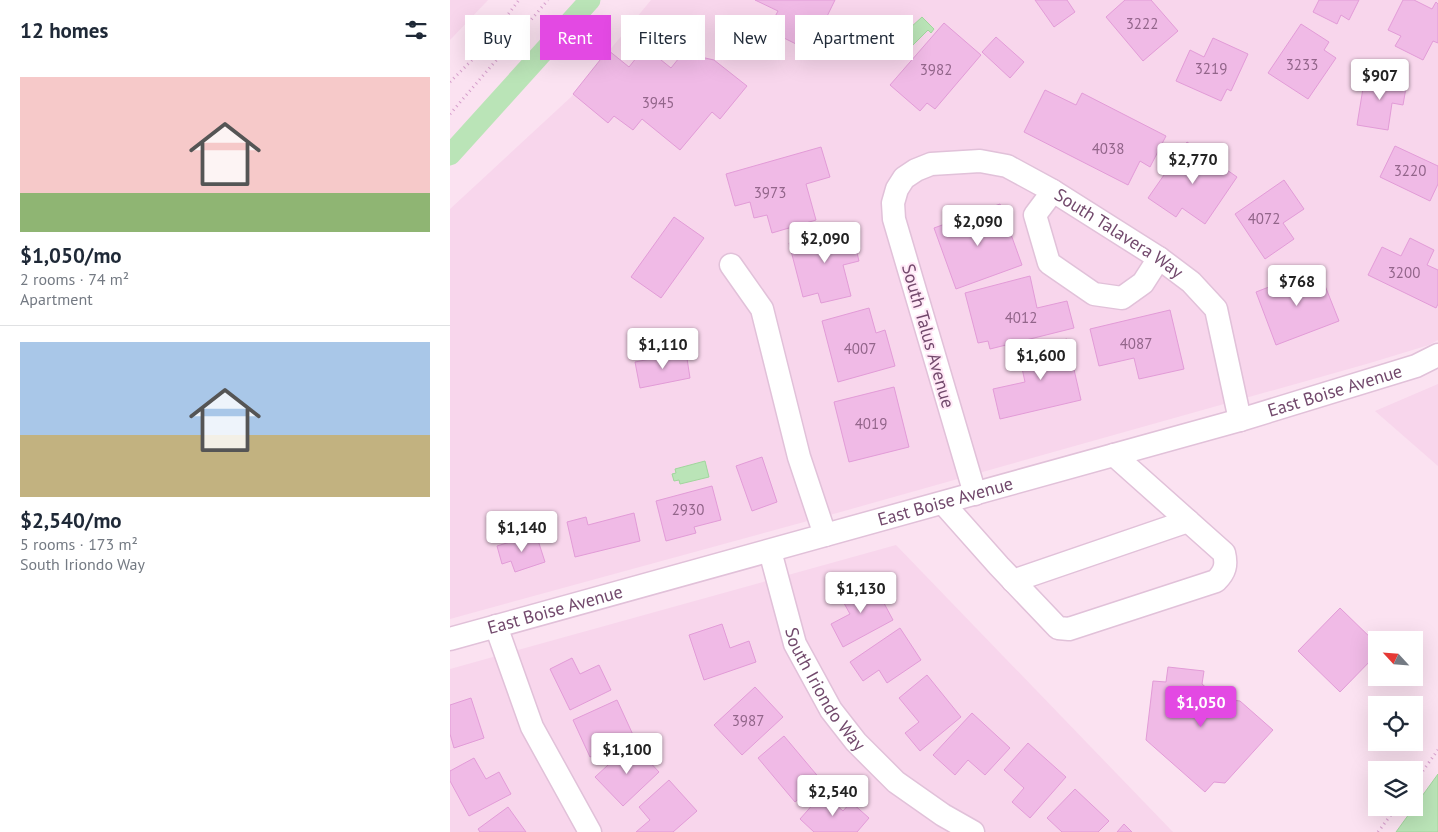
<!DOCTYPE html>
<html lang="en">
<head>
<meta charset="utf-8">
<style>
	body { margin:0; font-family:"PT Sans",sans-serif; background:#f6f6f7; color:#1f2937; height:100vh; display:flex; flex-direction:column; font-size:19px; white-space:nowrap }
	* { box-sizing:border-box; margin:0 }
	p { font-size:16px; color:#747a83 }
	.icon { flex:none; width:28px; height:28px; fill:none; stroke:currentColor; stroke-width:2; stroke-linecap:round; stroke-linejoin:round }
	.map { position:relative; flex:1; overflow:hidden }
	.side { display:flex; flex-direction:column; background:#fff; width:450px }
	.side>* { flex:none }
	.guide { position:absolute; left:15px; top:15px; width:475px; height:45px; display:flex; gap:10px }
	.needle { width:32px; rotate:296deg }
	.fabs { position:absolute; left:918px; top:631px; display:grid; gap:10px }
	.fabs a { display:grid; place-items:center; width:55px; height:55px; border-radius:0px; background:#fff; box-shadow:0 5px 20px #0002; font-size:25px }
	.price { position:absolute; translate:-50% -42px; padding:0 11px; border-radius:5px; background:#fff; color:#222; font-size:16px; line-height:32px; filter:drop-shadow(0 1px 2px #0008) }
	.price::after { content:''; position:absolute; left:50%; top:30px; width:15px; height:11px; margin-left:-8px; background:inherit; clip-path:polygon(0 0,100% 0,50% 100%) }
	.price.current { background:#e349e3; color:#fff }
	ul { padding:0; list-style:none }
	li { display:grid; align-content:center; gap:10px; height:265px; padding:0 20px }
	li+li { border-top:1px solid #e0e1e3 }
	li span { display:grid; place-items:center; height:155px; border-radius:0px; color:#555 }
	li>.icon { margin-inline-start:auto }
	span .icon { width:90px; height:90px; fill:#fffc; stroke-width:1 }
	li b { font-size:21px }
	h2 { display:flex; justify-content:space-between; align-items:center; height:60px; padding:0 20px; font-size:21px }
	.pill { padding:0 18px; border-radius:0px; background:#fff; box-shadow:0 5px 20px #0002; font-size:18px; line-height:45px }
	.pill.current { background:#e349e3; color:#fff }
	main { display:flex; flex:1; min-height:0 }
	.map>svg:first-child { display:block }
	.residential { fill:#f8d6ec }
	.water { fill:#bae4b7; stroke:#a1d69d }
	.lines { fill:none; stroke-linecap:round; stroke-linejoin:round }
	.canal { stroke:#bae4b7; stroke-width:21 }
	.building { fill:#f0bae6; stroke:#e29bd7 }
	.minor-casing { stroke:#e1c1d9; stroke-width:25 }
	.path { stroke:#d59dcb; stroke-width:3; stroke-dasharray:1 4; stroke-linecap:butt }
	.minor { stroke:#fff; stroke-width:22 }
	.labels { text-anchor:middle; stroke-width:4; stroke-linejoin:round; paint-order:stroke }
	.number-label { font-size:15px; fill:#92658a }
	.street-label { font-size:18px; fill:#72496c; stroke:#ffe7f6 }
</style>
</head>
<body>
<main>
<section class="side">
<h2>12 homes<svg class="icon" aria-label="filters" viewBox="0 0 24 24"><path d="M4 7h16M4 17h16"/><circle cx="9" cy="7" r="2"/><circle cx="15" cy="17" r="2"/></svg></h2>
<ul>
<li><span style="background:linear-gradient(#f6c9c9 75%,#8fb573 0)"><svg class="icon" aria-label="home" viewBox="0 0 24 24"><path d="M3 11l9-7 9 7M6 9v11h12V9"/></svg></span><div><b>$1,050/mo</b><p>2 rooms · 74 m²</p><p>Apartment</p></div></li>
<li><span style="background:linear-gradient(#a9c7e8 60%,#c2b280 0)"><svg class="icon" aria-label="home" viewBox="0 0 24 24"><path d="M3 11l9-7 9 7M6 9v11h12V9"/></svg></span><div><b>$2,540/mo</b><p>5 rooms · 173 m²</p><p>South Iriondo Way</p></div></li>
</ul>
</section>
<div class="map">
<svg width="988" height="832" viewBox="0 0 988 832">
	<rect width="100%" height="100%" fill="#fbe2f1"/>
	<g class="residential">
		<polygon points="0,0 38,0 0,40"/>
		<polygon points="201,0 988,0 988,340 979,345 920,363 387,513 0,619 0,209 121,97"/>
		<polygon points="988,384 988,466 925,411"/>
		<polygon points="446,545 723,832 0,832 0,669"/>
	</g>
	<g class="water">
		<polygon points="472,17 484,29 481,33 478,30 459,49 448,39"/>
		<polygon points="255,461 259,477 230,484 229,480 224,481 222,474 226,473 225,469"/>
		<polygon points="988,774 988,832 946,832"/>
	</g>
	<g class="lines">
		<polyline class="canal" points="0,155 140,0"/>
	</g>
	<g class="building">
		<polygon points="305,0 385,0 360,51 318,30 328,11"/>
		<polygon points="585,0 617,0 625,12 604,27"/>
		<polygon points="675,0 701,0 728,31 693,61 656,17"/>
		<polygon points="869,0 909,0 899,20 891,15 887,24 863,12"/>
		<polygon points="953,0 964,0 982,9 986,2 988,4 988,43 983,41 973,60 945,46 951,36 938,30"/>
		<polygon points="494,23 531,55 485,109 477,103 470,111 440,85"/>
		<polygon points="851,24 879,42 874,50 886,58 858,99 818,73"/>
		<polygon points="546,37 574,62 560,78 532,52"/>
		<polygon points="763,38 798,54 781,91 777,89 771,101 726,81 740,50 754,57"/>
		<polygon points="195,47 221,68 233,53 264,60 297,86 270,119 262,112 230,150 192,119 183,130 164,116 158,123 123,94 158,50 179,67"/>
		<polygon points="915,76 957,82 953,105 942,103 938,130 907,125"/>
		<polygon points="595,90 626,105 632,93 716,136 700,167 690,161 678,185 574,132"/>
		<polygon points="737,142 787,177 755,224 732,208 726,217 698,198"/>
		<polygon points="945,146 988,166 988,184 980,201 930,177"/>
		<polygon points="371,147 380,177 356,184 366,220 322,233 317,215 304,218 300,202 285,206 276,174"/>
		<polygon points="834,180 854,209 833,223 844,239 815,259 785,214"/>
		<polygon points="550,204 572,265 506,289 484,228"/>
		<polygon points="224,217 254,238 211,298 181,277"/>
		<polygon points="401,228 409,261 393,265 401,296 371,303 368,293 353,297 339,243"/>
		<polygon points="960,238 984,250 977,265 988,270 988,304 986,308 918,275 932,247 951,256"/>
		<polygon points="868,268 889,321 826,345 806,292"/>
		<polygon points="580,276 587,308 617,301 624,328 540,349 538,341 528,343 515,293"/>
		<polygon points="419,308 426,333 435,330 445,366 388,382 372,321"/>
		<polygon points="720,310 734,369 689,379 684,358 649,366 640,329"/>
		<polygon points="617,339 631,400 550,419 543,389 575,382 568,350"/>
		<polygon points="236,352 240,378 190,388 185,362"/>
		<polygon points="444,387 459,447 399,462 384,402"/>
		<polygon points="312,457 327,502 302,511 286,466"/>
		<polygon points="262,486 271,520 244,527 246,533 216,541 206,501"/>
		<polygon points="184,513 190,541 125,557 117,522 136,517 138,525"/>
		<polygon points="86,534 95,562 65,572 61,561 52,564 47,546"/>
		<polygon points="421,579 443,620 393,647 381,624 400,614 390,596"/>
		<polygon points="890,608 926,643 926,655 890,692 848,651"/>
		<polygon points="272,624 280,648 299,641 306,662 254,680 239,635"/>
		<polygon points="450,628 471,660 437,683 429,670 413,681 400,662"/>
		<polygon points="122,658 130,674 149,665 161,690 120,710 100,669"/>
		<polygon points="718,667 754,671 752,684 768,698 790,701 823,730 775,783 764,782 755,792 696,740 703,681 716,682"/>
		<polygon points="477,675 511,717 470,751 455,733 469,722 449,698"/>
		<polygon points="305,687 333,717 292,755 264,725"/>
		<polygon points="21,698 34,738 4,748 0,734 0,705"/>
		<polygon points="167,700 184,737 140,757 123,720"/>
		<polygon points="522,713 560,748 535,775 518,760 505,775 483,755"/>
		<polygon points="334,736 371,780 345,802 308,758"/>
		<polygon points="182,743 209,772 173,806 145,777"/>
		<polygon points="578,743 616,777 580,818 562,802 574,788 554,770"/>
		<polygon points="24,758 36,779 49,772 61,794 19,816 0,781 0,771"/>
		<polygon points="219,780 247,811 223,832 186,832 200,820 189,807"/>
		<polygon points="625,789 659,821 648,832 612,832 597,818"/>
		<polygon points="373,793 393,811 401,802 419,818 407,832 364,832 350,819"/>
		<polygon points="58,807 76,832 30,832 28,829"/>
		<polygon points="674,824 682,832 667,832"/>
	</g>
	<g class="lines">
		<defs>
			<g id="minor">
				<polyline points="603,191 585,215 599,263 644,294 672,298 693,283 709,258"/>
				<polyline points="281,265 312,309 349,457 375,535"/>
				<path id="s1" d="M525,494L444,219L443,203L447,189L454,178L466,170L481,164L530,161L557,166L603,191L709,258L741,282L766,309L790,420"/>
				<path d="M493,503L549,566L608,628L619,629L766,581C775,572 777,565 774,553L664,455"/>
				<path id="s2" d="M320,551L345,644L381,710L406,742L446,782L493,815L523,832"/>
				<polyline points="563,581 738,521"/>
				<polyline points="46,626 82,727 140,832"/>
				<path id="s3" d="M0,639L790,420L966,366L988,355"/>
			</g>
		</defs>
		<use href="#minor" class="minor-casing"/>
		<g class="path">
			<polyline points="0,82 28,54 69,0"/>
			<polyline points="0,114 98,0"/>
			<polyline points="964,783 988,750"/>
			<polyline points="928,832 946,808"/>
		</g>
		<use href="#minor" class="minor"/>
	</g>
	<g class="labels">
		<g class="number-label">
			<text x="692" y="29">3222</text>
			<text x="852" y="70">3233</text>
			<text x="761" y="74">3219</text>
			<text x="486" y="75">3982</text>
			<text x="208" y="108">3945</text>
			<text x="658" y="154">4038</text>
			<text x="960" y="176">3220</text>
			<text x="320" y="198">3973</text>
			<text x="814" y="224">4072</text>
			<text x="954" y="278">3200</text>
			<text x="571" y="323">4012</text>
			<text x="686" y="349">4087</text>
			<text x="410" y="354">4007</text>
			<text x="421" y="429">4019</text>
			<text x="238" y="515">2930</text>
			<text x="298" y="726">3987</text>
		</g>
		<g class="street-label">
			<text dy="6" stroke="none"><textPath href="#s1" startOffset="568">South Talavera Way</textPath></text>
			<text transform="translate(478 336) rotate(74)" y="6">South Talus Avenue</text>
			<text dy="6" stroke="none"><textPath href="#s3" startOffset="919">East Boise Avenue</textPath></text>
			<text dy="6" stroke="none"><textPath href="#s3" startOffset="514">East Boise Avenue</textPath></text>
			<text dy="6" stroke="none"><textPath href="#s3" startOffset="109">East Boise Avenue</textPath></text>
			<text dy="6" stroke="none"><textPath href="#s2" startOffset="150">South Iriondo Way</textPath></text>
		</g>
	</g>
</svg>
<div class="fabs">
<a><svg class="needle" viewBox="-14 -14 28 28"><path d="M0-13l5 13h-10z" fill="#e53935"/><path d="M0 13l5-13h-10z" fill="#747a83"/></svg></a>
<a><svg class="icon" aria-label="locate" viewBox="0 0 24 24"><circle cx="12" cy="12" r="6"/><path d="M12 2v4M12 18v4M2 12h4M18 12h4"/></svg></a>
<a><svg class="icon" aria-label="layers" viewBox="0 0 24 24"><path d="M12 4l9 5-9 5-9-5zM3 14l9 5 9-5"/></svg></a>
</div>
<b class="price" style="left:930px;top:101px">$907</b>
<b class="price" style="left:743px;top:185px">$2,770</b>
<b class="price" style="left:528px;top:247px">$2,090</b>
<b class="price" style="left:375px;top:264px">$2,090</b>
<b class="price" style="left:847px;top:307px">$768</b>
<b class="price" style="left:213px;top:370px">$1,110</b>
<b class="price" style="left:591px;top:381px">$1,600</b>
<b class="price" style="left:72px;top:553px">$1,140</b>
<b class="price" style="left:411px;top:614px">$1,130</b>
<b class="price current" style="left:751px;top:728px">$1,050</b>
<b class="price" style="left:177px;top:775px">$1,100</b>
<b class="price" style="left:383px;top:817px">$2,540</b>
<div class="guide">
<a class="pill">Buy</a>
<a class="pill current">Rent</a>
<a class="pill">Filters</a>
<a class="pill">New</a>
<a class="pill">Apartment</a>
</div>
</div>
</main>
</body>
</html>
